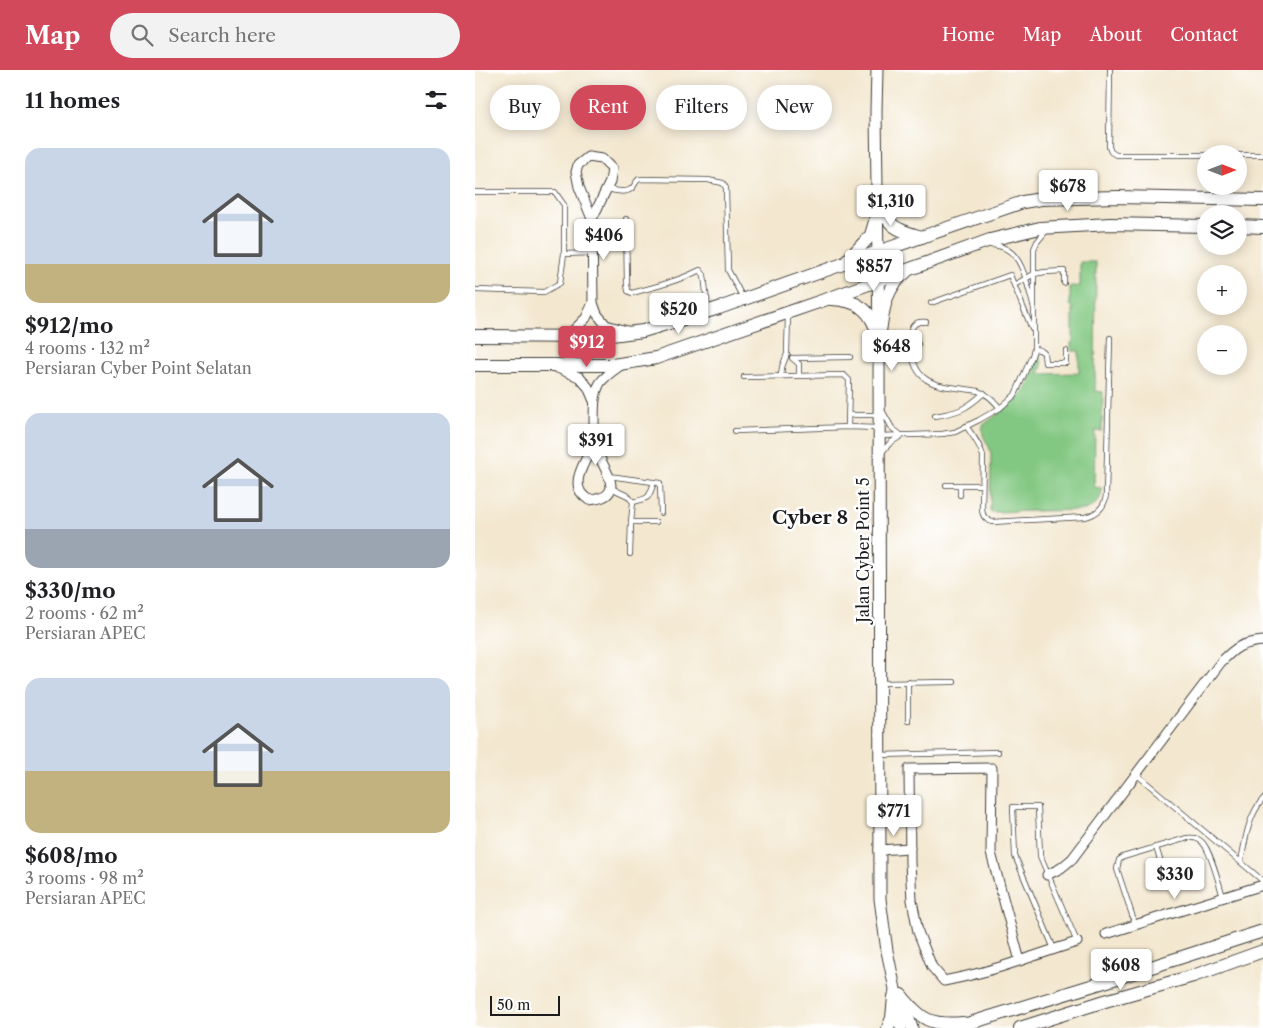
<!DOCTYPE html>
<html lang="en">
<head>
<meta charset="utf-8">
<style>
	body { margin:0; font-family:"Libre Caslon Text",serif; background:#f2f2f2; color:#202124; height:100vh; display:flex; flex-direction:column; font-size:19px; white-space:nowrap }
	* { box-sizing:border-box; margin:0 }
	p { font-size:16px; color:#757577 }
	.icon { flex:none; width:28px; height:28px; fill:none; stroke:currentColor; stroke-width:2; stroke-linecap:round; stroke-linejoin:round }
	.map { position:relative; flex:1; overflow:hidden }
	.sheet { display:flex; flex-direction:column; background:#fff; width:475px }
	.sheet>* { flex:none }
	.hud { position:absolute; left:15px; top:15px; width:475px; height:45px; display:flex; gap:10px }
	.needle { width:32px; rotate:90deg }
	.buttons { position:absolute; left:722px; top:75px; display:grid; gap:10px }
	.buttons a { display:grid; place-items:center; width:50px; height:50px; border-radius:50%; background:#fff; box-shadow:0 2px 12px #0003; font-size:25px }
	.scale { position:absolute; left:15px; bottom:12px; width:70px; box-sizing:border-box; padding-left:5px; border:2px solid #1c1c1c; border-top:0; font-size:14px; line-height:18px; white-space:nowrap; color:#1c1c1c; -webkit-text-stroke:4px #fff; paint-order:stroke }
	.price { position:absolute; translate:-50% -42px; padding:0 11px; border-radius:5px; background:#fff; color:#222; font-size:16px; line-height:32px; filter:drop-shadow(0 1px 2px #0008) }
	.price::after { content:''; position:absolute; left:50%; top:30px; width:15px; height:11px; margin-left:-8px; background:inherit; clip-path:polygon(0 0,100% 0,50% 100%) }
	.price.selected { background:#d1495b; color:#fff }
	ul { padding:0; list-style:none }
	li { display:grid; align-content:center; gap:10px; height:265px; padding:0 25px }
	li span { display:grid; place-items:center; height:155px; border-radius:15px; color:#555 }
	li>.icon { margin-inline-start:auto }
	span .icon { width:90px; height:90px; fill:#fffc; stroke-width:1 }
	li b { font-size:21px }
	h2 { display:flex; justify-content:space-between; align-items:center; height:60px; padding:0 25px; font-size:21px }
	.tag { padding:0 18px; border-radius:22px; background:#fff; box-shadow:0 2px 12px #0003; font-size:18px; line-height:45px }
	.tag.selected { background:#d1495b; color:#fff }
	header { display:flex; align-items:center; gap:30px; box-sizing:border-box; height:70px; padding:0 25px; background:#d1495b; color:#fff }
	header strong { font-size:24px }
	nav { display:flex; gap:28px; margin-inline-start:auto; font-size:18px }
	.search { width:350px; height:45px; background:#f2f2f2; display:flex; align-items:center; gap:12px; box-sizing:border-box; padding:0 18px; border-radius:28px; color:#757577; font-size:19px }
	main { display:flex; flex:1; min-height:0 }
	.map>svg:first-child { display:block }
	.green { fill:#83c882; stroke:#50724f }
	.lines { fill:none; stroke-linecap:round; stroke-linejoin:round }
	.service-casing { stroke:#3c3a37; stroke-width:6 }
	.minor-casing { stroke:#3c3a37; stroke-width:11 }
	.tertiary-casing { stroke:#3c3a37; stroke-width:13 }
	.secondary-casing { stroke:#3c3a37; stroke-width:14 }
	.service { stroke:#fff; stroke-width:4.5 }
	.minor { stroke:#fff; stroke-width:9 }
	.tertiary { stroke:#fff; stroke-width:11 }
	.secondary { stroke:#fff; stroke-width:12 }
	.labels { text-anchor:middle; stroke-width:5; stroke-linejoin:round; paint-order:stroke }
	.street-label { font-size:16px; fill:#1c1c1c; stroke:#fff }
	.quarter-label { font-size:19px; font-weight:bold; fill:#1c1c1c; stroke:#fff }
</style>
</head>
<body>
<header>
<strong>Map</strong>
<div class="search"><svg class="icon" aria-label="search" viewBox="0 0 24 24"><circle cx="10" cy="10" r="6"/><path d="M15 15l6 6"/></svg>Search here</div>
<nav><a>Home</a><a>Map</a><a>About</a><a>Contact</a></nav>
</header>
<main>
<section class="sheet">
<h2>11 homes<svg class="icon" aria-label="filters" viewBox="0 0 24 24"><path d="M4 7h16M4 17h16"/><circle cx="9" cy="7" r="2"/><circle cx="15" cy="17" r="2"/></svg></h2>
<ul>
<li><span style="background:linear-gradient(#c9d6e8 75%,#c2b280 0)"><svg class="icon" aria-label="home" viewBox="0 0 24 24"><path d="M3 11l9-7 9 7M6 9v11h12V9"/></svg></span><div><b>$912/mo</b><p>4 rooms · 132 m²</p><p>Persiaran Cyber Point Selatan</p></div></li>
<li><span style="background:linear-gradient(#c9d6e8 75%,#9aa5b1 0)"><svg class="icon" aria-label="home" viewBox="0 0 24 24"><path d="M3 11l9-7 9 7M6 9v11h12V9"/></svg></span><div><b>$330/mo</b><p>2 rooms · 62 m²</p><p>Persiaran APEC</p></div></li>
<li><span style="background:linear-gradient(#c9d6e8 60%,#c2b280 0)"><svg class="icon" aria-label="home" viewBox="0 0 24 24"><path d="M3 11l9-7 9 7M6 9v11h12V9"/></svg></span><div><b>$608/mo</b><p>3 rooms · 98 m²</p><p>Persiaran APEC</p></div></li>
</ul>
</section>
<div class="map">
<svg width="788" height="958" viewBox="0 0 788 958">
	<rect width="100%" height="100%" fill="#fff"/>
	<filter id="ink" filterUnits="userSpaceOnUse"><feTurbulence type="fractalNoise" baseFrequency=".02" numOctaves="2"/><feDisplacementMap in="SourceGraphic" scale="10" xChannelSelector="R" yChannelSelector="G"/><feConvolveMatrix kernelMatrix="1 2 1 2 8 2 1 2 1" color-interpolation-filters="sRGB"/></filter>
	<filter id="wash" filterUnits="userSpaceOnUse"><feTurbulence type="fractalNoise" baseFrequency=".0096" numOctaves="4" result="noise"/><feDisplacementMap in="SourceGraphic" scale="20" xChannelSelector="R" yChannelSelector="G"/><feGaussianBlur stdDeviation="1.12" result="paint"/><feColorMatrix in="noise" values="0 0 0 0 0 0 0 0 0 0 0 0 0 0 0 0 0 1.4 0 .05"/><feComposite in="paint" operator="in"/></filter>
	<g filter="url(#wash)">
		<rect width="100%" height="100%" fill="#f3e7cf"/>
		<path class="green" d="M605,192H621L620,321L628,322L627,361H620L619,417L627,418C627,430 620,436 610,440L515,442L516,383C513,371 505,367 508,355L538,333L548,322L559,303L560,289L563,285L566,287L567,295L564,304L604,303V281H596V273L598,271V238L595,235V217L605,216Z"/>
	</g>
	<g filter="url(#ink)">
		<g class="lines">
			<defs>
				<g id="service">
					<polyline points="635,0 634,77 636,82 641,85 731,85"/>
					<polyline points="764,85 788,85"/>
					<path d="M132,119C138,120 150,124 156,119C160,116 160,112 164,109L233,110L248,113L251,118L253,200L268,228"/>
					<polyline points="0,122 80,122 89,135 89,184 85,213 69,222 0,220"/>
					<path d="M151,149L152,214L153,221L157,223C180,217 203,211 225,200L229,205L233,240"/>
					<path d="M515,175C548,175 551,212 559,238V179L562,172L571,161"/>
					<polyline points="89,184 118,183"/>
					<polyline points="539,215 559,204 570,202 589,201 589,213"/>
					<polyline points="456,233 535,205 557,259"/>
					<path d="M443,274L436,278C435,265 433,250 451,252"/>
					<path d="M436,278C440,320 469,315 503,321C514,325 517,329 525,338"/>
					<polyline points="559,279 565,280 569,283 570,293 591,293 591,281"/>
					<polyline points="317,288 324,294 324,305"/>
					<polyline points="318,288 375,287"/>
					<polyline points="306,306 307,297 312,284 313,244"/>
					<polyline points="269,307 369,305 374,310 373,357"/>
					<polyline points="408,342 417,358 426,365"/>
					<polyline points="374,345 402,345"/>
					<path d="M460,346C484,342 490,340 509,323"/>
					<path d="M491,356C498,366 505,374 508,386L507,440C508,447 510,449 517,452L610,447C622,444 630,437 631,425L635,268"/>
					<polyline points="260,361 373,357 403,358"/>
					<polyline points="404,366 467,364 480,362 504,350 525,338 540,325 557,286 559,279 559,238"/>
					<polyline points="407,382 415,373 426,366"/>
					<polyline points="134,406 185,413 186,443"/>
					<polyline points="471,415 507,415"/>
					<polyline points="485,415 485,425"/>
					<polyline points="136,418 153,426 158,432 156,452 155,484"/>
					<path d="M158,432C175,428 174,428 179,412"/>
					<polyline points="156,452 181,452"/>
					<polyline points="433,612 433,651"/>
					<polyline points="406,613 479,612"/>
					<polyline points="405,685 523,682"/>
					<polyline points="661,704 788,811"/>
					<polyline points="681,777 685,790"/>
					<path d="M766,792C770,771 773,746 788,729"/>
					<path d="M660,854L642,799L644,790L648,787L712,768C718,767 723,768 727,772C736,781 744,814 748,827"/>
					<polyline points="579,879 540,786 538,737 563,737 565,786 602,872"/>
				</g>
				<g id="minor">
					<polyline points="117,149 135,112 137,99 127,89 113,87 103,95 101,102 104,117 117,149 118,233 122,244 131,255 152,261"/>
					<polyline points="92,267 111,248 118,233"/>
					<polyline points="80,297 104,307 113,317 119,331"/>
					<path d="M119,364C120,371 121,378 123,384C132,404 151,427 114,430C107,425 103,421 103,412C103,400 114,386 117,375C122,356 115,331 125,313C130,306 139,300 146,295"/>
					<polyline points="404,780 435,778"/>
					<path d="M572,805L586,798L597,789L746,592C761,577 766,573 788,571"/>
					<polyline points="631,864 788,815"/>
					<path d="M545,891L516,783L517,698L434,699L435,792L437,830L443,862L457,897L469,911C495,906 521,899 547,890C565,884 583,878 602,872"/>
				</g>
				<g id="tertiary">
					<polyline points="402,0 401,41 404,269 405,829 412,881 420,919 419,927 426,958"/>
					<polyline points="426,926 437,958"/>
				</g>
				<g id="secondary">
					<path d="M402,132C416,158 419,159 447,167"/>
					<polyline points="764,156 788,157"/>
					<polyline points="371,192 396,165 401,148 402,132"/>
					<path d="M356,229C383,230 396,239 404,267"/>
					<polyline points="0,266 121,267 168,261 244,238 371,193 548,132 566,129 642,127 788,130"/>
					<path d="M404,269C408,243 408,220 431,202"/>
					<polyline points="0,295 138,295 181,288 355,228 515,170 565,158 635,154 731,156"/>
					<path d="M426,925C446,950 456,956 488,953"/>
					<polyline points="413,958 417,948 419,927"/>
					<polyline points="479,958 642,908 788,861"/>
					<polyline points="545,958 630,931 718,906 788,881"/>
				</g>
			</defs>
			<use href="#service" class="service-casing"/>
			<use href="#minor" class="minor-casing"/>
			<use href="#tertiary" class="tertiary-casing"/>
			<use href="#secondary" class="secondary-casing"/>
			<use href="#service" class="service"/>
			<use href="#minor" class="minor"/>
			<use href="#tertiary" class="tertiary"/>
			<use href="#secondary" class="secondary"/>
		</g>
	</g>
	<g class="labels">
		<g class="street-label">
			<text transform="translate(388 480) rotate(-90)" y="6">Jalan Cyber Point 5</text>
		</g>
		<g class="quarter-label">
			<text x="335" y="454">Cyber 8</text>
		</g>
	</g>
</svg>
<div class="buttons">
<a><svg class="needle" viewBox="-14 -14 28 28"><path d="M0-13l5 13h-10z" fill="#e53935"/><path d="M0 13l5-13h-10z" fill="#757577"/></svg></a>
<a><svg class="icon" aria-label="layers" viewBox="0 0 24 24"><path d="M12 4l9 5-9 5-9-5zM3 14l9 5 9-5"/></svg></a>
<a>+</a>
<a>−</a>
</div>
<div class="scale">50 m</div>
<b class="price" style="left:593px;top:142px">$678</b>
<b class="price" style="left:416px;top:157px">$1,310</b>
<b class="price" style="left:129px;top:191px">$406</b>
<b class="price" style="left:399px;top:222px">$857</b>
<b class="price" style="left:204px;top:265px">$520</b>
<b class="price selected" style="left:112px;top:298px">$912</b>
<b class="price" style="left:417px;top:302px">$648</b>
<b class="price" style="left:121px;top:396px">$391</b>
<b class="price" style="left:419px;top:767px">$771</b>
<b class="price" style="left:700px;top:830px">$330</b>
<b class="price" style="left:646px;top:921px">$608</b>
<div class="hud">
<a class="tag">Buy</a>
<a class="tag selected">Rent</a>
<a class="tag">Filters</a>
<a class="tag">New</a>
</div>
</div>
</main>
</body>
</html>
